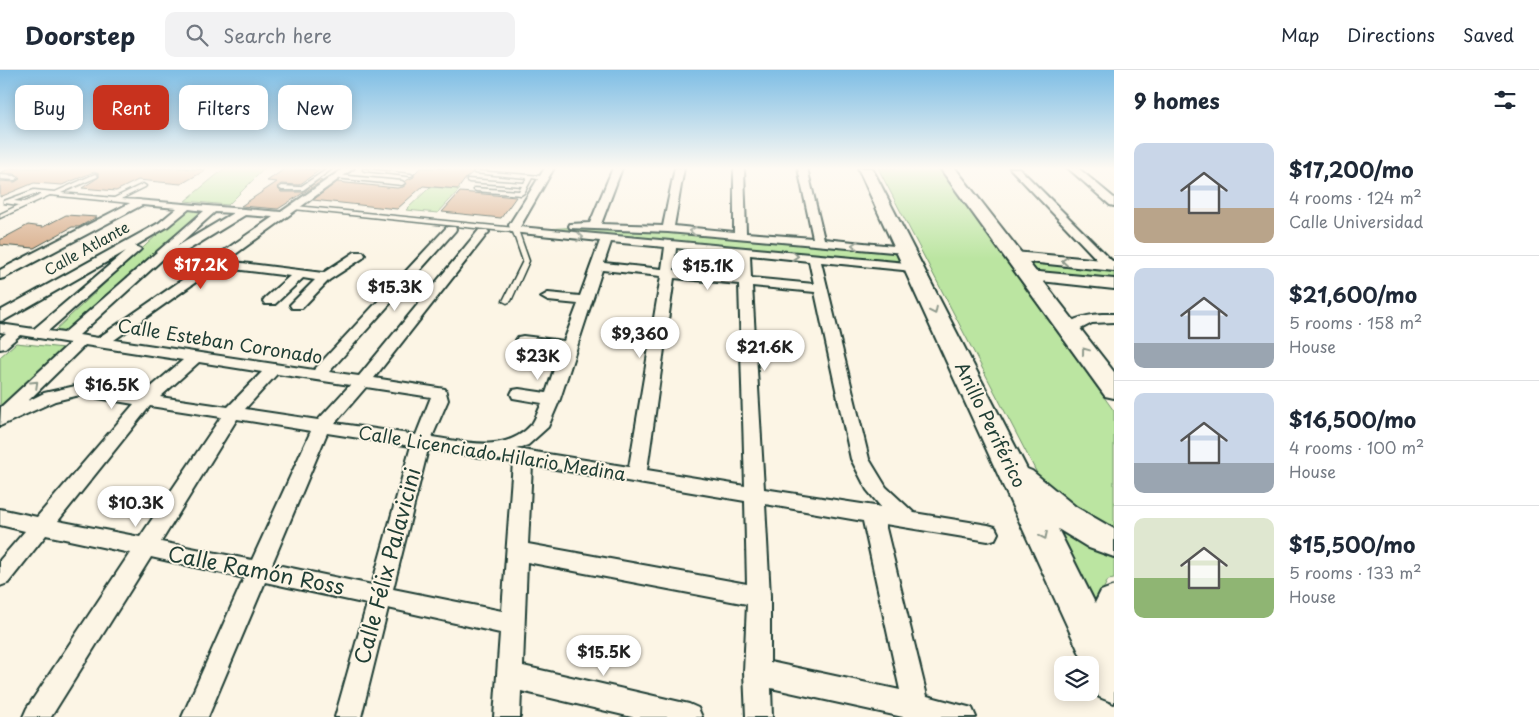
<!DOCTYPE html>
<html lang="en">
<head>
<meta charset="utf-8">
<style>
	body { margin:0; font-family:"Playpen Sans",sans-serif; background:#f2f2f3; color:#1f2937; height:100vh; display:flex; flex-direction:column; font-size:19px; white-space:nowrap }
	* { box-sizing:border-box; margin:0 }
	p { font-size:16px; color:#747a83 }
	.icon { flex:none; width:28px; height:28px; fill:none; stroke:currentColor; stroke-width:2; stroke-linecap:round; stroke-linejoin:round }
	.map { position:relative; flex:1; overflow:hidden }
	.details { display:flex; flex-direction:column; background:#fff; width:425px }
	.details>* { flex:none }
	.guide { position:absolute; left:15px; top:15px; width:475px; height:45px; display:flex; gap:10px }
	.controls { position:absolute; left:1054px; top:586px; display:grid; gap:10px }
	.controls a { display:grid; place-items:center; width:45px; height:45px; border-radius:10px; background:#fff; box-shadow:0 2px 12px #0003; font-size:25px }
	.price { position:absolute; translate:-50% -42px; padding:0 11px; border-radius:18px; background:#fff; color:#222; font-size:16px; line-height:32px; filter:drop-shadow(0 1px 2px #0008) }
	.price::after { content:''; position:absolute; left:50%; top:30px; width:15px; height:11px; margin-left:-8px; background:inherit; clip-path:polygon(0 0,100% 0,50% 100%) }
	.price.on { background:#c8321e; color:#fff }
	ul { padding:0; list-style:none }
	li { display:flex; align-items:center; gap:15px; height:125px; padding:0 20px }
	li+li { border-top:1px solid #e0e1e3 }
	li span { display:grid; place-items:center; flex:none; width:140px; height:100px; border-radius:10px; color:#555 }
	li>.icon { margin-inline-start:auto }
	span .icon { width:60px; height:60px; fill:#fffc; stroke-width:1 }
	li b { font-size:21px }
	h2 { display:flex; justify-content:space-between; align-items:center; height:60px; padding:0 20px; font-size:21px }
	.pill { padding:0 18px; border-radius:10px; background:#fff; box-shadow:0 2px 12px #0003; font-size:18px; line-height:45px }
	.pill.on { background:#c8321e; color:#fff }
	header { display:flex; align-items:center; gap:30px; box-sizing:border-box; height:70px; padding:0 25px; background:#fff; border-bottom:1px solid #e0e1e3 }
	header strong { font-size:24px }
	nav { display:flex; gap:28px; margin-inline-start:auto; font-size:18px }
	.search { width:350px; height:45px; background:#f2f2f3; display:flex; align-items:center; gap:12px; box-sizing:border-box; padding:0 18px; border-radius:10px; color:#747a83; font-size:19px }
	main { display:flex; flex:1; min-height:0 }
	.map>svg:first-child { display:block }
	.green { fill:#bbe5a1; stroke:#6d916a }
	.building { fill:#d6ab88; stroke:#1f3d34 }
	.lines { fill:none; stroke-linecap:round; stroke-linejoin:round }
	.service-casing { stroke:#1f3d34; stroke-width:3 }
	.minor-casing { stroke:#1f3d34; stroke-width:4 }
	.tertiary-casing { stroke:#1f3d34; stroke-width:4 }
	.primary-casing { stroke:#1f3d34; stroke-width:4 }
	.service { fill:#fcf5e5; fill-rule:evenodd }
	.minor { fill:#fcf5e5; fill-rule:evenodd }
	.tertiary { fill:#fcf5e5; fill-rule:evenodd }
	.primary { fill:#fcf5e5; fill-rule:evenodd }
	.oneway { stroke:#8e998c }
	.labels { text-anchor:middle; stroke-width:4; stroke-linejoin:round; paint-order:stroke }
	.far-street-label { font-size:15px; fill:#1f3d34; stroke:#fcf5e5 }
	.street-label { font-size:18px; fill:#1f3d34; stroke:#fcf5e5 }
	.near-street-label { font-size:21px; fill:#1f3d34; stroke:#fcf5e5 }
</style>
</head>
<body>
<header>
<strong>Doorstep</strong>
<div class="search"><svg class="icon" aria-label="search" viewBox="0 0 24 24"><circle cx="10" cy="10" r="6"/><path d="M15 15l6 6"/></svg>Search here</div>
<nav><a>Map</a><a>Directions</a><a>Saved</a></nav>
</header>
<main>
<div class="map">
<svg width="1114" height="647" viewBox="0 0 1114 647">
	<rect width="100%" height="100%" fill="#fcf5e5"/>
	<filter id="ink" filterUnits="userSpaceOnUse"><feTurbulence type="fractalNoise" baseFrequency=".02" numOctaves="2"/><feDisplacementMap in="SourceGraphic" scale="10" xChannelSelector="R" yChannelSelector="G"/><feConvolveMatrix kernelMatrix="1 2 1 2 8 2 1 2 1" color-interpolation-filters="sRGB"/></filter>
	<g filter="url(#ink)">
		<g class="green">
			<polygon points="225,98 265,98 228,135 185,131"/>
			<polygon points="878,98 939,98 1114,341 1114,460 1095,453 1040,409"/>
			<polygon points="430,117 460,119 438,143 406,140"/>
			<polygon points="190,137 204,139 71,262 54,261 160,162"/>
			<polygon points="596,156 895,177 903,193 528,160"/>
			<polygon points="1028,189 1114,196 1114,211 1039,204"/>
			<polygon points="16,273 64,278 0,343 0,287"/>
			<polygon points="1041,431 1114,476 1114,509 1108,510 1094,537"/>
		</g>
		<g class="building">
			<polygon points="11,98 182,98 206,100 181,114 138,110 116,121 82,118 99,107 99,104 94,102 62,115 34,113 0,127 0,111 15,112 20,109 15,104 0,103"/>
			<polygon points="286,98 320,100 299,115 281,114 277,117 281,122 303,122 319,110 322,111 278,139 241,136 277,112 267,111"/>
			<polygon points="420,98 477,98 473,100 472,103 466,108 458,119 423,116 397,139 313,130 337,112 397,118 403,117 407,114 405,111 414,107 414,104"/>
			<polygon points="460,122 484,124 516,127 501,148 442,142"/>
			<polygon points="66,145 97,147 79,157 72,157 34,178 0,175 0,170 28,155 43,157"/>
		</g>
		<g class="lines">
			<defs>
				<g id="service">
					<polygon points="323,98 332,99 303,120 282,120 279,118 282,116 300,117 326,100"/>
					<polygon points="363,99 411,104 413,105 411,106 365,101 363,100"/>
					<polygon points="476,101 543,106 546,108 543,110 532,108 524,123 521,125 476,121 474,120 474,118 519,121 522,116 469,112 467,111 467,109 524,113 527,108 474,103 474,101"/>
					<path d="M95,104L98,106L97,107L61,123L114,128L143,114L146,116L145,117L121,129L140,130L143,132L140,134L50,125L0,148V144L19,135L4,133V131L34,120L55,122ZM34,124H43L25,132L14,131Z"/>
					<polygon points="0,105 15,106 18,108 15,110 0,109"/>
					<polygon points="338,105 402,111 405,113 402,115 336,108 336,106"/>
					<polygon points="296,136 515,158 518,160 529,191 511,231 507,233 503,231 523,191 513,162 294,139 293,138"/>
				</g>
				<g id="minor">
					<path d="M344,98H354L226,191L323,203L355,182H363L365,185L363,188L329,210L302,238H292L290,235L315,210L303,208L275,234H265L263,231L265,228L290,206L217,197L114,270L314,300L447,157H455L456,159L455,161L329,302L359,306L479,160H487L489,162L487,164L374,308L445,319L448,330L432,367C466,372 506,384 532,354C536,348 539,339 542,333L513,328L511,324L513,320L519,319L546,323L561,279L523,274L518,273L516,270L518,267L523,266L564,271L578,234L548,231L541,227L548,223L580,226L600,171L511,162L509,155L545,98H554L520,157L917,194L919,197L913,201L821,192L869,389L886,417L914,443L988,455L995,457L998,463L995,469L988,471L885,454L927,626L972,638L976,647H903L771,618L772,647H746L744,602L747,534L527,492L523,596L689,634L698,638L702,647H632L521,621L520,647H494L500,563L388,538L361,647H335L367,534L265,512L208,647H182L244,508L151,487L51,647H23L27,638L130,483L46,465L8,513L0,516V490L25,461L0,455V439L37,447L134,334L80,325L55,331L0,356L1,337L70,273L20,265L5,278L0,279V268L6,263L0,262V254L34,259L126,181L5,250L0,251V241L159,153L177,138L142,135L4,208L0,209V200L136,130L281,142ZM189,139L204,141L64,263L48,261L139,181L141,179L135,176L167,157ZM215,142L233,143L176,177ZM245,145L273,147L98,268L79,265L166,186L171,189L175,188ZM611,172L665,177L662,199L604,193ZM676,178L738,184L739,207L674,200ZM750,185L809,191L814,214L751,208ZM602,200L661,206L629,397L516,379L528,375L548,357L560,329ZM674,208L739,214L745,416L647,400ZM752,216L815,222L851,389L867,420L881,437L764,419ZM85,275L183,290L143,324L80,315L44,323L28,331ZM199,292L262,302L228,337L160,327ZM277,304L350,315L318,350L245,339ZM366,317L431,327L416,365L335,353ZM150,336L221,347L140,467L58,451ZM237,349L311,361L252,490L161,472ZM327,363L411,376L372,515L272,494ZM428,379L513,392L502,541L393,519ZM532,395L745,431L747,514L528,474ZM765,434L863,451L900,620L770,592V526Z"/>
					<polygon points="613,98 622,98 601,154 663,156 675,98 684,98 674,156 734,162 734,98 744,98 746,163 813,168 798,98 807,98 824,169 904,177 910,180 904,183 668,162 570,158 569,156 570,154 590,153"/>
					<polygon points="1010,98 1019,98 1113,192 1113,198 1105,198"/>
					<polygon points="1068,98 1078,98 1114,128 1114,136 1110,135"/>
					<path d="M1102,244H1114V252L1092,253L1073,263H1063L1061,260C1070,248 1088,245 1102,244Z"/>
				</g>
				<g id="tertiary">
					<polygon points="1014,182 1114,191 1114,201 1009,190 1006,187 1009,184"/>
					<polygon points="1028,201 1114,209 1114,219 1022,209 1020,206 1022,203"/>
				</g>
				<g id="primary">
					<polygon points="858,98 872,98 1027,399 1032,401 1076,437 1114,459 1114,487 1089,478 1058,459 1095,533 1101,521 1114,516 1114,633 1099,627 1090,606 1090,595 1085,595"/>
					<polygon points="940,98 955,98 1114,302 1114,328 1105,326"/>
				</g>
			</defs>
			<use href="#service" class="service-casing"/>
			<use href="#minor" class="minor-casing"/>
			<use href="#tertiary" class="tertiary-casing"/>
			<use href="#primary" class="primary-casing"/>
			<use href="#service" class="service"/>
			<use href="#minor" class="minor"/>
			<use href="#tertiary" class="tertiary"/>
			<use href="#primary" class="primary"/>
		</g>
		<defs><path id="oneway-chevron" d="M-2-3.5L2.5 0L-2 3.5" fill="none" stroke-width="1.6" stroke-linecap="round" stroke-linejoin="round" transform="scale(1.25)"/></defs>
		<g class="oneway">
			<use href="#oneway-chevron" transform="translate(693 161) rotate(-176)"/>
			<use href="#oneway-chevron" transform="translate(580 167) rotate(6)"/>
			<use href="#oneway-chevron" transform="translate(855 175) rotate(-175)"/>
			<use href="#oneway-chevron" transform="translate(795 186) rotate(5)"/>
			<use href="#oneway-chevron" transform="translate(1065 191) rotate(-175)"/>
			<use href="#oneway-chevron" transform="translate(934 241) rotate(64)"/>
			<use href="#oneway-chevron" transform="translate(1085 281) rotate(-127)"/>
			<use href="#oneway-chevron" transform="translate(35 314) rotate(-44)"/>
			<use href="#oneway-chevron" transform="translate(1044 466) rotate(64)"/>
		</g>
	</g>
	<linearGradient id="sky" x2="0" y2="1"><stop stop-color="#7fbee5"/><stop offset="0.52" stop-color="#fefaf3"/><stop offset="1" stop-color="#fefaf3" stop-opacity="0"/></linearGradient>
	<rect width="1114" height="189" fill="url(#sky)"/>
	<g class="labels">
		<g class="far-street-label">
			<text transform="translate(87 179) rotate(-29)" y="5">Calle Atlante</text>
		</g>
		<g class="street-label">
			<text transform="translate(220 272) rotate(9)" y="6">Calle Esteban Coronado</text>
			<text transform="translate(990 355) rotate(64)" y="6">Anillo Periférico</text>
			<text transform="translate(492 384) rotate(9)" y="6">Calle Licenciado Hilario Medina</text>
		</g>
		<g class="near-street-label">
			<text transform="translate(388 496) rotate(-75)" y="7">Calle Félix Palavicini</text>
			<text transform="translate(256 501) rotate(11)" y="7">Calle Ramón Ross</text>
		</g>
	</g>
</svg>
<div class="controls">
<a><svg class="icon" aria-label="layers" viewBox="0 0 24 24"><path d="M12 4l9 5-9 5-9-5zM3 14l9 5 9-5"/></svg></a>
</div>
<b class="price on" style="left:201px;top:220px">$17.2K</b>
<b class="price" style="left:708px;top:221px">$15.1K</b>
<b class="price" style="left:395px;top:242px">$15.3K</b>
<b class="price" style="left:640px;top:289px">$9,360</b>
<b class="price" style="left:765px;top:302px">$21.6K</b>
<b class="price" style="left:538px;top:311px">$23K</b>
<b class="price" style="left:112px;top:340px">$16.5K</b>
<b class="price" style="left:136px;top:458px">$10.3K</b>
<b class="price" style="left:604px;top:607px">$15.5K</b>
<div class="guide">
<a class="pill">Buy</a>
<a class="pill on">Rent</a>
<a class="pill">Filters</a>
<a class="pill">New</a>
</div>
</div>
<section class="details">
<h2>9 homes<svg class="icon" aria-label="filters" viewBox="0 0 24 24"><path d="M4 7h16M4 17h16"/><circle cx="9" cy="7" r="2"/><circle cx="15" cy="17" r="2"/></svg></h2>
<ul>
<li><span style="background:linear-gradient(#c9d6e8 65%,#b9a48a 0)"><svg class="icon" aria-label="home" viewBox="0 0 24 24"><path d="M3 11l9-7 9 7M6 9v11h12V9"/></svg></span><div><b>$17,200/mo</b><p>4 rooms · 124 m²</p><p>Calle Universidad</p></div></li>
<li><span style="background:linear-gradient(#c9d6e8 75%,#9aa5b1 0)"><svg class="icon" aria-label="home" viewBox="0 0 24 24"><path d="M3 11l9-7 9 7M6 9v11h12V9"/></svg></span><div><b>$21,600/mo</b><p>5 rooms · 158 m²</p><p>House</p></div></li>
<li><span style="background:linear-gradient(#c9d6e8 70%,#9aa5b1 0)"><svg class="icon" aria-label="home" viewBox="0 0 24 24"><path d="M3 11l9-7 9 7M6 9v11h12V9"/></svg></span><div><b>$16,500/mo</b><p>4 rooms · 100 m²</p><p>House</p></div></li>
<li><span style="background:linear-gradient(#dfe7d0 60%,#8fb573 0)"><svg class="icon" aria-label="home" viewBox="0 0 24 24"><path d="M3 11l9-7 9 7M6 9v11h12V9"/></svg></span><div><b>$15,500/mo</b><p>5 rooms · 133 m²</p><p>House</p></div></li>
</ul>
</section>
</main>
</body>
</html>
